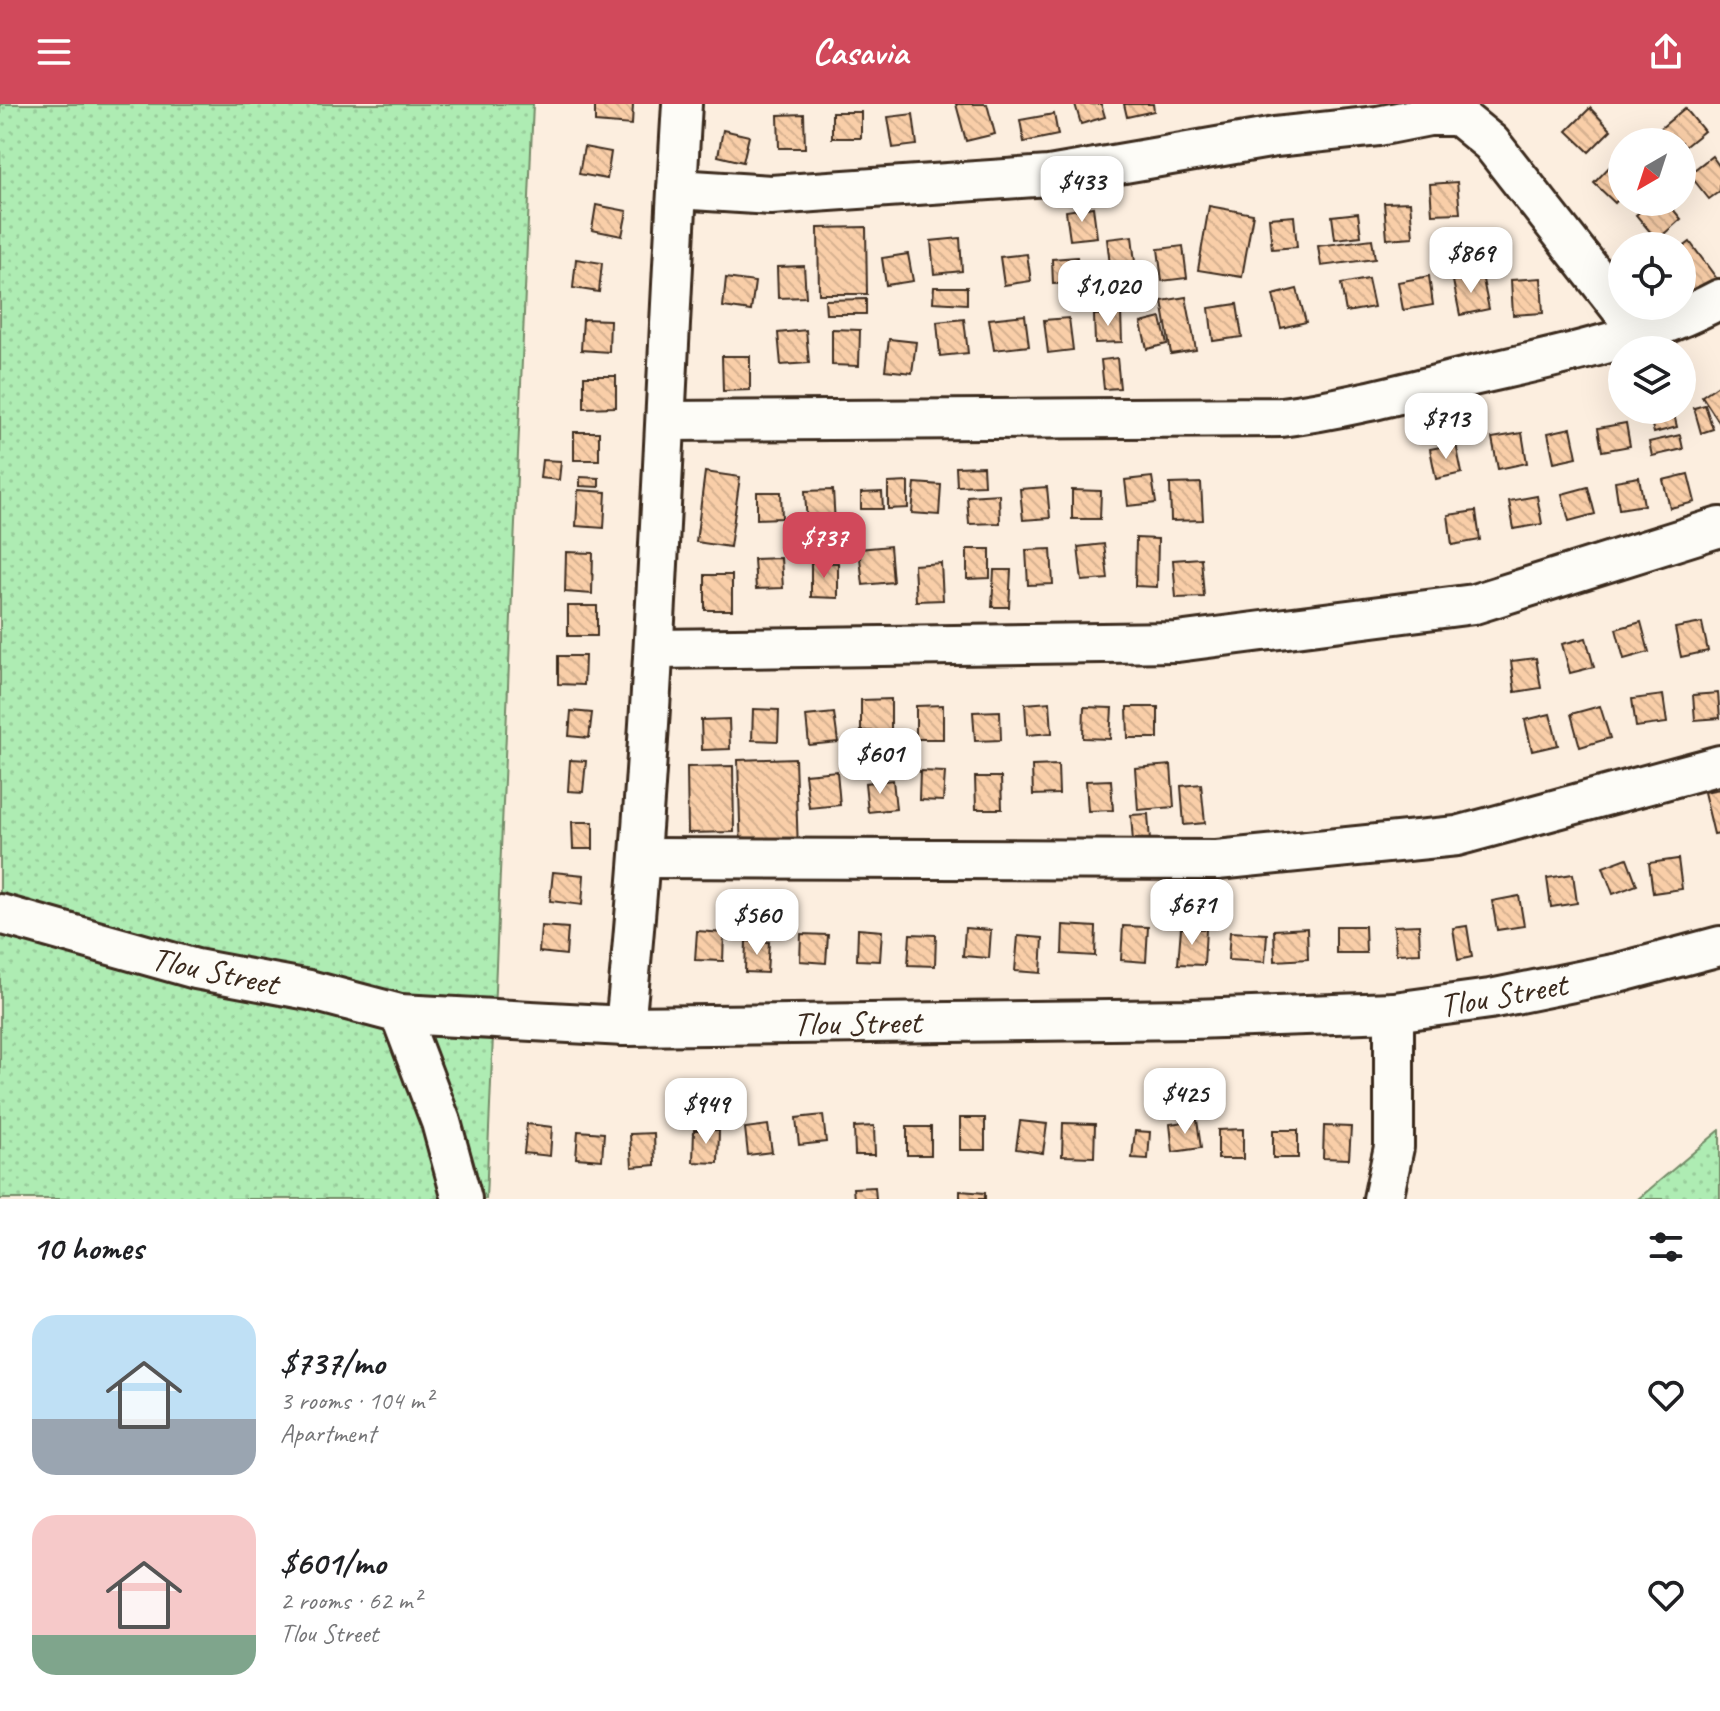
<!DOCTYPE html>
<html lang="en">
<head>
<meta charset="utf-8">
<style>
	body { margin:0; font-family:Caveat,sans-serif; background:#f6f6f6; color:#202124; height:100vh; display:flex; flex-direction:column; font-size:30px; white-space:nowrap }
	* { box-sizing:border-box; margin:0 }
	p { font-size:26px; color:#757577 }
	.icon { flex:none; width:44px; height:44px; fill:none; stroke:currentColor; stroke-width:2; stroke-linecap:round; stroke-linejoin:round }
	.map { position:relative; height:1095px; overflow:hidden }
	.drawer { display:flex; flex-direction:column; background:#fff; flex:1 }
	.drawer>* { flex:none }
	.needle { width:52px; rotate:219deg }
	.fabs { position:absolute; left:1608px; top:24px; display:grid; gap:16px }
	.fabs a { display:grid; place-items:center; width:88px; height:88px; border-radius:50%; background:#fff; box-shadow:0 8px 32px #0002; font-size:40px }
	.price { position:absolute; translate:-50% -68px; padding:0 18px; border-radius:16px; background:#fff; color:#222; font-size:26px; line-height:52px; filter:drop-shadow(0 2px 4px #0008) }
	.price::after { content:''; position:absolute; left:50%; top:48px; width:24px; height:18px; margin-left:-12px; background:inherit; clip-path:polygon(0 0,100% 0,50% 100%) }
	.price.on { background:#d1495b; color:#fff }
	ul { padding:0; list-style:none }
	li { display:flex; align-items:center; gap:24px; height:200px; padding:0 32px }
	li span { display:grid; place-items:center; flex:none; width:224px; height:160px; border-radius:24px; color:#555 }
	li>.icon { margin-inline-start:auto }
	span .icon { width:96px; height:96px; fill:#fffc; stroke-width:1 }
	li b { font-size:34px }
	h2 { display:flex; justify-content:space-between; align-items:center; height:96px; padding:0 32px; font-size:34px }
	header { display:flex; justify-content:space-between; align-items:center; height:104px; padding:0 32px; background:#d1495b; color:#fff; font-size:36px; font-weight:600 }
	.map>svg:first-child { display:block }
	.grass { fill:url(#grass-dots); stroke:#748b68; stroke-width:2 }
	.building { fill:url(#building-back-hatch); stroke:#3b2a1e; stroke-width:2 }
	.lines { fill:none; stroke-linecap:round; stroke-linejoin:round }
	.minor-casing { stroke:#3b2a1e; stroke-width:44 }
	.minor { stroke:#fdfcf7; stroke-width:38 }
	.labels { text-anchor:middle; stroke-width:6; stroke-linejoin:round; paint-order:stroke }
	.street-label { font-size:34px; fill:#3b2a1e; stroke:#fdfcf7 }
</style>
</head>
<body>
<header><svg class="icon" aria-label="menu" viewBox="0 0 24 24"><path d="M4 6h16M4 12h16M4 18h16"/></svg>Casavia<svg class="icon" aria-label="share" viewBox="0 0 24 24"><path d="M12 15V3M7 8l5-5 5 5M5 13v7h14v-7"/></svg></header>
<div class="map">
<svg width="1720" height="1095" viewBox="0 0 1720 1095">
	<defs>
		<pattern id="grass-dots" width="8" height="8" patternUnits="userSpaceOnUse" patternTransform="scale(2)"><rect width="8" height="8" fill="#aeecb3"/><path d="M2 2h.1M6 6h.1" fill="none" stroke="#97cb9a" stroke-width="1.8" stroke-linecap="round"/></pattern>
		<pattern id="building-back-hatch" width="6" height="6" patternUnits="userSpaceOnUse" patternTransform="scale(2)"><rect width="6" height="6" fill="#f9cea8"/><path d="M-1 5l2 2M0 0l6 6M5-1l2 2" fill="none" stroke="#d6b190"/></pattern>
	</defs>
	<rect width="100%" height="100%" fill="#fceedf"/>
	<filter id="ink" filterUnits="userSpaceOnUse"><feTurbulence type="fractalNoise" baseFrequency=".0125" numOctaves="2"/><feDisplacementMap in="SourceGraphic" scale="16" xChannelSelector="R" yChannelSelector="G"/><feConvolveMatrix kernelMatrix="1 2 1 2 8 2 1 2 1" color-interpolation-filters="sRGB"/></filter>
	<g filter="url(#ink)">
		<g class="grass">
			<polygon points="0,0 533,0 486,1095 0,1095"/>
			<polygon points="1720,1026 1720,1095 1638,1095"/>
		</g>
		<g class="building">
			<polygon points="595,0 633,0 632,21 595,18"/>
			<polygon points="956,0 987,0 995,30 966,37"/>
			<polygon points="1075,0 1101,0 1105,13 1081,20"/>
			<polygon points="1124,0 1153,0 1154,7 1127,13"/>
			<polygon points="1590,4 1611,26 1589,48 1567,27"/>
			<polygon points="1685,4 1704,27 1682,45 1682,38 1670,38 1660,25"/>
			<rect x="832" y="8" width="29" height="26"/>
			<polygon points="804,10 805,44 779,44 778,11"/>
			<polygon points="913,10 917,41 893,44 888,13"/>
			<polygon points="1054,10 1058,31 1024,38 1020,16"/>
			<polygon points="723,26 749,32 743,58 718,52"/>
			<polygon points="584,43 611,48 607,75 579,70"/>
			<polygon points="1712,52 1720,63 1720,87 1709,95 1689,70"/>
			<polygon points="1615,57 1622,64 1622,91 1615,99 1594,79"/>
			<polygon points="1457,78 1460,109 1432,110 1430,80"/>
			<polygon points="1410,98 1413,133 1387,135 1384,99"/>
			<polygon points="1652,98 1667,98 1681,115 1657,136 1636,111"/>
			<polygon points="596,101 627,107 622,132 592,126"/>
			<polygon points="1209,102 1253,110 1242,173 1198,166"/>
			<polygon points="1093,103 1097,133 1070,136 1066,107"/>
			<polygon points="1358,109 1361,132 1335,135 1332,112"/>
			<polygon points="1294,112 1297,143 1272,145 1269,114"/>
			<polygon points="866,123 867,190 819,190 818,124"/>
			<polygon points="1132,132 1136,167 1111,170 1107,135"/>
			<polygon points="960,134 962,167 934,170 931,137"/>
			<polygon points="1372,135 1375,155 1321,162 1318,142"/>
			<polygon points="1690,138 1717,175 1687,196 1682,189 1682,144"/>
			<polygon points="1183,142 1187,174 1162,177 1158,145"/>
			<polygon points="908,150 913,177 886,181 882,154"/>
			<polygon points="1027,150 1031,177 1004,181 1000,153"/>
			<polygon points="1077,153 1078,179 1053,180 1052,155"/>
			<polygon points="576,155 602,159 599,188 573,184"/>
			<polygon points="804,162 806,193 778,194 777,163"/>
			<polygon points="1482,171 1489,205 1460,211 1453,177"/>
			<polygon points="1429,172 1433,201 1403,206 1398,178"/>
			<polygon points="726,174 755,178 751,207 723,203"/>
			<polygon points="1541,174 1543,209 1513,211 1511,176"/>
			<polygon points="1368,175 1374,203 1346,208 1341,180"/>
			<polygon points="934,183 967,183 967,200 933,198"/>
			<polygon points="1297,185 1306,218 1281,224 1273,191"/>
			<polygon points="1186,193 1196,246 1171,250 1162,197"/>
			<polygon points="866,195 866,210 826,210 825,196"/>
			<polygon points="1237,200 1242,233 1213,237 1209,204"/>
			<polygon points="1121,209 1122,238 1095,239 1094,211"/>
			<polygon points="1025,211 1029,242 994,246 989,215"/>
			<polygon points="1069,214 1073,246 1048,249 1044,216"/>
			<polygon points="1161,214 1167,240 1147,245 1141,219"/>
			<polygon points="583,215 610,216 609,248 581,246"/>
			<polygon points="964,215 968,249 940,252 937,218"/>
			<polygon points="832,225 860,226 859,262 832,261"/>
			<polygon points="806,226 809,259 781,261 778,229"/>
			<polygon points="889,235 916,238 912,269 885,266"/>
			<polygon points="722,252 750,252 750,286 723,287"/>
			<polygon points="1117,254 1120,284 1104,285 1101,256"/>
			<polygon points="584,272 616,272 616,303 584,304"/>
			<polygon points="1720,280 1720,317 1719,318 1702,292"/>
			<polygon points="1705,301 1713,325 1701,329 1694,304"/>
			<polygon points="1648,306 1673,306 1677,323 1654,329"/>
			<polygon points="1626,319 1630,342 1602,347 1598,324"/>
			<polygon points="1571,324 1577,353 1554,358 1548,329"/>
			<rect x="574" y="328" width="25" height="28"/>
			<polygon points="1522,329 1527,359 1498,365 1492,334"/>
			<polygon points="1680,331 1683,345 1652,352 1649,338"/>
			<polygon points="1456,340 1462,369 1436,375 1430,345"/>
			<polygon points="542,356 561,357 559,376 540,374"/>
			<polygon points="983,362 984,381 957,382 956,363"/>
			<polygon points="705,368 740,373 730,443 696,438"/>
			<polygon points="1688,370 1695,398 1670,404 1663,376"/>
			<polygon points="580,373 599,374 599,383 580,382"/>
			<polygon points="1152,373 1156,399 1128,402 1125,376"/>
			<polygon points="1639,373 1644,401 1619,405 1615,377"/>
			<polygon points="908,378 908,404 888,405 888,379"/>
			<polygon points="915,379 941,381 939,411 912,409"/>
			<polygon points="1201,379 1203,416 1171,417 1170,380"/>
			<polygon points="1047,383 1050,414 1023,416 1020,385"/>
			<polygon points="1588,383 1595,410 1569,417 1562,390"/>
			<polygon points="578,386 606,388 604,424 576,422"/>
			<polygon points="833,386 835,420 807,421 805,387"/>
			<polygon points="1072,386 1101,387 1100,415 1072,415"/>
			<polygon points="757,388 781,388 782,414 757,415"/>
			<polygon points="882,388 883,405 861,405 861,389"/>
			<polygon points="999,390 1000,419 969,420 967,392"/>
			<polygon points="1537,392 1542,420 1514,425 1509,397"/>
			<polygon points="1476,407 1480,436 1452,441 1448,411"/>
			<polygon points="1136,434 1158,435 1157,483 1135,482"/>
			<polygon points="1104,440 1108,475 1082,477 1078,443"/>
			<polygon points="890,442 893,478 863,481 859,445"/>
			<polygon points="967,445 990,445 990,474 967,475"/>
			<polygon points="1051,445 1053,480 1028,481 1026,446"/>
			<polygon points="566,448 593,449 592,490 565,488"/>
			<polygon points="781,454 783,484 756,485 754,455"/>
			<polygon points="1201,454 1204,493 1176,494 1173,456"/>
			<polygon points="811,458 838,459 838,494 811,493"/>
			<polygon points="941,459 943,496 916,497 914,461"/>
			<polygon points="994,466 1011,466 1009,503 992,503"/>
			<rect x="705" y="471" width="27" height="35"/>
			<rect x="568" y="502" width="29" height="30"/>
			<polygon points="1641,518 1649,548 1624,555 1616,525"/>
			<polygon points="1702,519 1708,547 1681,553 1675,524"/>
			<polygon points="1586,534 1594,563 1570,569 1562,540"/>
			<polygon points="558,552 585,552 584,581 558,580"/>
			<polygon points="1536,554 1541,584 1515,588 1511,557"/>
			<polygon points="1718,589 1720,614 1695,616 1693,591"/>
			<polygon points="1663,591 1667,619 1636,623 1632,595"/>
			<polygon points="891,595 891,627 861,627 861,596"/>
			<polygon points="1050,598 1052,629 1027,631 1025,600"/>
			<polygon points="943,601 943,635 916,635 916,602"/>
			<polygon points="1600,602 1610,634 1580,643 1571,610"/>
			<polygon points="1084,603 1112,604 1110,635 1083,634"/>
			<polygon points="1127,603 1158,603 1158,634 1128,634"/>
			<polygon points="753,605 779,606 778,637 752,636"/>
			<polygon points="571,607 592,609 589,634 569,632"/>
			<polygon points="1000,607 1001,636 975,637 973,608"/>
			<polygon points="834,609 838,638 809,641 806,612"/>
			<polygon points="1550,610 1558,641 1532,647 1525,616"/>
			<polygon points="729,615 730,645 702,646 701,616"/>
			<polygon points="795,654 798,748 741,749 738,656"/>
			<polygon points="570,656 586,657 583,688 568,687"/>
			<polygon points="1058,661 1059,690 1033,691 1032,662"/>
			<polygon points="1171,661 1174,703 1138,706 1135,664"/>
			<polygon points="733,662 734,728 688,729 687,663"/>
			<polygon points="837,667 840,701 809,704 805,670"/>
			<polygon points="920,667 945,668 943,697 919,696"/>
			<polygon points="975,673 1001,673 1002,705 976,705"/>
			<polygon points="893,676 896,705 868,708 865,679"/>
			<polygon points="1111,676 1113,706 1088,707 1086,677"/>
			<polygon points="1201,680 1205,719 1184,721 1181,682"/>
			<polygon points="1720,685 1720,729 1714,730 1704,688"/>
			<polygon points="1148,710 1150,737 1133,738 1131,711"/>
			<polygon points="572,718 593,718 593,745 573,745"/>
			<polygon points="1627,754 1637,781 1613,790 1603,763"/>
			<polygon points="1678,755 1682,785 1653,789 1649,759"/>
			<polygon points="553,768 584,771 582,801 550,797"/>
			<polygon points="1573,770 1577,799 1551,803 1547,774"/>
			<polygon points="1519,792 1524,822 1497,826 1492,797"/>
			<polygon points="1063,821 1096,823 1095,852 1062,850"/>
			<polygon points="1419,821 1420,849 1396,850 1394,822"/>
			<polygon points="541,822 568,824 566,851 539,848"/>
			<polygon points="1123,822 1148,823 1146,858 1121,856"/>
			<polygon points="1336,822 1365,822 1366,849 1336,849"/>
			<polygon points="1467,822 1472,853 1458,856 1453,824"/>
			<polygon points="965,824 991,826 989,854 963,852"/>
			<polygon points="1181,824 1206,825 1204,861 1178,860"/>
			<polygon points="1307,824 1308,855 1275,857 1274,826"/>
			<polygon points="858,825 882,827 880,857 857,856"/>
			<polygon points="697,827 724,829 723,857 695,856"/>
			<polygon points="1230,828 1267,830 1265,858 1228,856"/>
			<polygon points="801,830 828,831 826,859 800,857"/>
			<polygon points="910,830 936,831 935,862 908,861"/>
			<polygon points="1018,832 1043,834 1041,869 1015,867"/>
			<polygon points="746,837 769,838 767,869 745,868"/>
			<polygon points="823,1011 826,1038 799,1041 796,1014"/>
			<rect x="960" y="1014" width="25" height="32"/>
			<polygon points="1197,1016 1201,1044 1173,1048 1170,1020"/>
			<polygon points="1020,1017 1047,1020 1043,1049 1016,1045"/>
			<polygon points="1063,1019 1095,1020 1094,1053 1062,1052"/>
			<polygon points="527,1020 552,1023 550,1052 524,1049"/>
			<polygon points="768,1021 772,1048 748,1051 745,1024"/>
			<polygon points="874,1022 875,1051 855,1051 854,1023"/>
			<polygon points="1324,1022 1351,1023 1349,1055 1323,1054"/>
			<rect x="907" y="1023" width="24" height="28"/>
			<polygon points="1243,1025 1243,1055 1218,1055 1218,1026"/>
			<polygon points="694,1026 719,1026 718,1059 693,1058"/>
			<rect x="1273" y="1026" width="25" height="28"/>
			<polygon points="578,1027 604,1029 602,1056 576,1054"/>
			<polygon points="1135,1027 1150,1028 1148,1055 1132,1054"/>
			<polygon points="654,1029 655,1061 632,1063 630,1030"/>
			<polygon points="875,1083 876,1095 854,1095 853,1084"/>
			<polygon points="960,1087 985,1089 985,1095 960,1095"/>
		</g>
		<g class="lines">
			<defs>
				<g id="minor">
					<polyline points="677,85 771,91 1049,72 1275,33 1378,22 1429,12 1458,12 1491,39 1640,229"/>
					<path d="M667,317L1281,313C1345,305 1406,288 1468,273C1554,253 1641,237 1720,195"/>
					<polyline points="656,545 1177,538 1474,500 1720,423"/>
					<polyline points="642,754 1217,756 1457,732 1720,661"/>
					<polyline points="0,810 196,865 309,886 400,910 625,922 1192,915 1394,908 1490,895 1618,869 1720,842"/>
					<polyline points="400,910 441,1018 462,1095"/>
					<path d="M625,922C656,615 663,308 682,0"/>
					<polyline points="1383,1095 1394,1043 1394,908"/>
				</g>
			</defs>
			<use href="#minor" class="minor-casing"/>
			<use href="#minor" class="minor"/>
		</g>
	</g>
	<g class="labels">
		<g class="street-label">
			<text transform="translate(215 866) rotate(12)" y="12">Tlou Street</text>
			<text transform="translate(1503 890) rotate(-10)" y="12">Tlou Street</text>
			<text transform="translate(857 918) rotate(-1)" y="12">Tlou Street</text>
		</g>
	</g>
</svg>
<div class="fabs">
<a><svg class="needle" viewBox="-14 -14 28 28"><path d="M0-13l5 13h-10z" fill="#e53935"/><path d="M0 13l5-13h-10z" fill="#757577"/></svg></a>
<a><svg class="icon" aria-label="locate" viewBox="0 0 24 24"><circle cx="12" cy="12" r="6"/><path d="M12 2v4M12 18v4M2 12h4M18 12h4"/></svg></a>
<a><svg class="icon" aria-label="layers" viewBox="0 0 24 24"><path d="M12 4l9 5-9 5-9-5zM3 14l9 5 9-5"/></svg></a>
</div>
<b class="price" style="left:1082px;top:120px">$433</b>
<b class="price" style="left:1471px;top:191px">$869</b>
<b class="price" style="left:1108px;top:224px">$1,020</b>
<b class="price" style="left:1446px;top:357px">$713</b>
<b class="price on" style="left:824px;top:476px">$737</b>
<b class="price" style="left:880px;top:692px">$601</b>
<b class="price" style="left:1192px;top:843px">$671</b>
<b class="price" style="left:757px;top:853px">$560</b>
<b class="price" style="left:1185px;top:1032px">$425</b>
<b class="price" style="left:706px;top:1042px">$949</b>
</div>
<section class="drawer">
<h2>10 homes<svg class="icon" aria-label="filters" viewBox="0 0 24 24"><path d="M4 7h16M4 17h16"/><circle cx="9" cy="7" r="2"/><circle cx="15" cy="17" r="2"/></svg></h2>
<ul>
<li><span style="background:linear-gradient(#bfe0f5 65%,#9aa5b1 0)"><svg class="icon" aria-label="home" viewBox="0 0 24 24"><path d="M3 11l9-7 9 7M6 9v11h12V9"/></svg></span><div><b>$737/mo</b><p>3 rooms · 104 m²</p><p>Apartment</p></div><svg class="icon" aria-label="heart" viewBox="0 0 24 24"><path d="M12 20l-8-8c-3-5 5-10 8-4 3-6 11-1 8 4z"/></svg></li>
<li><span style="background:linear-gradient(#f6c9c9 75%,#7fa58c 0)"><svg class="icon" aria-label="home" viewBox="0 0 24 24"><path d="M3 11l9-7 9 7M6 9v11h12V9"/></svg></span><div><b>$601/mo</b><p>2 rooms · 62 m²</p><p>Tlou Street</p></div><svg class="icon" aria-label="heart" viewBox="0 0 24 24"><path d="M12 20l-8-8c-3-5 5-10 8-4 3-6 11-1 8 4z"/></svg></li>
</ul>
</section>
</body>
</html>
